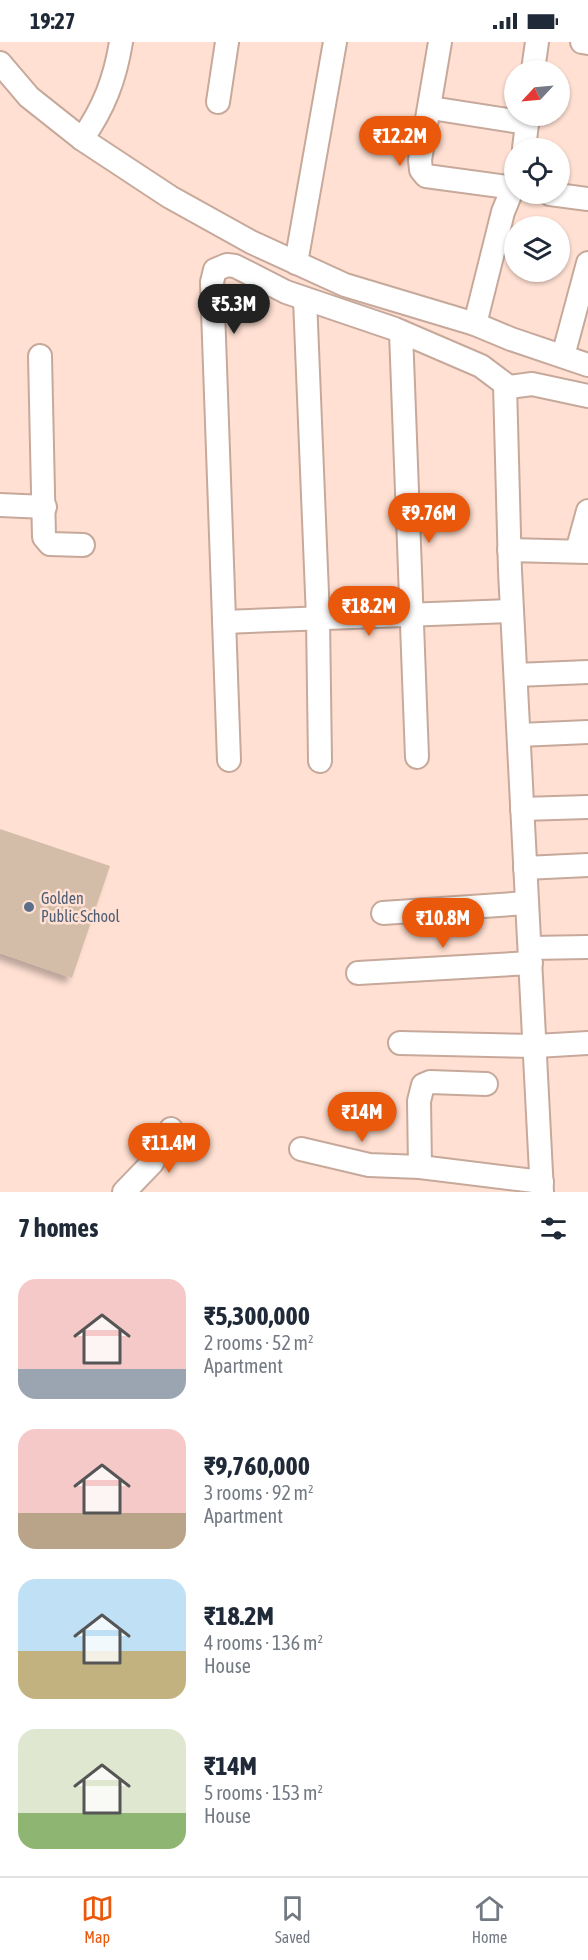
<!DOCTYPE html>
<html lang="en">
<head>
<meta charset="utf-8">
<style>
	body { margin:0; font-family:"Asap Condensed",sans-serif; background:#f6f6f7; color:#1f2937; height:100vh; display:flex; flex-direction:column; font-size:22px; white-space:nowrap }
	* { box-sizing:border-box; margin:0 }
	p { font-size:20px; color:#747a83 }
	.icon { flex:none; width:33px; height:33px; fill:none; stroke:currentColor; stroke-width:2; stroke-linecap:round; stroke-linejoin:round }
	.map { position:relative; height:1150px; overflow:hidden }
	.drawer { display:flex; flex-direction:column; background:#fff; flex:1 }
	.drawer>* { flex:none }
	.needle { width:39px; rotate:244deg }
	.tools { position:absolute; left:504px; top:18px; display:grid; gap:12px }
	.tools a { display:grid; place-items:center; width:66px; height:66px; border-radius:50%; background:#fff; box-shadow:0 2px 4px #0004; font-size:30px }
	.price { position:absolute; translate:-50% -51px; padding:0 14px; border-radius:21px; background:#ea580c; color:#fff; font-size:20px; line-height:39px; filter:drop-shadow(0 2px 3px #0008) }
	.price::after { content:''; position:absolute; left:50%; top:36px; width:18px; height:14px; margin-left:-9px; background:inherit; clip-path:polygon(0 0,100% 0,50% 100%) }
	.price.current { background:#222; color:#fff }
	ul { padding:0; list-style:none }
	li { display:flex; align-items:center; gap:18px; height:150px; padding:0 18px }
	li span { display:grid; place-items:center; flex:none; width:168px; height:120px; border-radius:18px; color:#555 }
	li>.icon { margin-inline-start:auto }
	span .icon { width:72px; height:72px; fill:#fffc; stroke-width:1 }
	li b { font-size:26px }
	h2 { display:flex; justify-content:space-between; align-items:center; height:72px; padding:0 18px; font-size:26px }
	.status { display:flex; justify-content:space-between; align-items:center; height:42px; padding:0 30px; background:#fff; direction:ltr }
	.status svg { height:16px; fill:currentColor }
	.menu { display:flex; justify-content:space-around; align-items:center; height:84px; border-top:2px solid #e0e1e3; background:#fff; font-size:16px; color:#747a83 }
	.menu a { display:grid; justify-items:center; gap:3px }
	.menu .current { color:#ea580c }
	.map>svg:first-child { display:block }
	.building { fill:#d4bda8; filter:url(#shadow) }
	.lines { fill:none; stroke-linecap:round; stroke-linejoin:round }
	.minor-casing { stroke:#c6a99b; stroke-width:26 }
	.minor { stroke:#fff; stroke-width:22 }
	.service-dot { fill:#5c6f8a; stroke:#ffe0d2; stroke-width:2 }
	.labels { text-anchor:middle; stroke-width:5; stroke-linejoin:round; paint-order:stroke }
	.service-label { font-size:16px; fill:#4e5e75; stroke:#ffe0d2; text-anchor:start }
</style>
</head>
<body>
<div class="status"><b>19:27</b><svg viewBox="0 0 49 12"><path d="M0 12V9h3v3zM5 12V6h3v6zM10 12V3h3v9zM15 12V0h3v12zM26 1h20v11H26zM47 4h2v5h-2z"/></svg></div>
<div class="map">
<svg width="588" height="1150" viewBox="0 0 588 1150">
	<defs>
		<filter id="shadow"><feDropShadow dx="-5.5" dy="5.5" stdDeviation="3" flood-color="#0004"/></filter>
	</defs>
	<rect width="100%" height="100%" fill="#ffe0d2"/>
	<polygon class="building" points="0,787 110,824 72,936 0,911"/>
	<g class="lines">
		<defs>
			<g id="minor">
				<polyline points="440,0 420,118 421,128 426,134 514,146"/>
				<polyline points="582,0 588,1"/>
				<polyline points="0,21 29,55 82,97 170,155 251,200 345,243 475,282 511,297 588,323"/>
				<polyline points="533,28 537,0"/>
				<polyline points="218,60 227,0"/>
				<polyline points="431,66 527,81"/>
				<path d="M82,97C104,66 115,37 121,0"/>
				<polyline points="524,106 528,74"/>
				<polyline points="550,152 588,157"/>
				<polyline points="296,221 335,0"/>
				<polyline points="305,257 318,576 320,719"/>
				<polyline points="475,282 503,170 514,143"/>
				<polyline points="401,290 417,715"/>
				<polyline points="40,314 44,495 50,502 83,503"/>
				<polyline points="563,314 588,221"/>
				<polyline points="505,343 510,529 542,1150"/>
				<polyline points="0,463 45,465"/>
				<polyline points="509,508 588,510"/>
				<polyline points="577,509 588,469"/>
				<polyline points="224,580 512,569"/>
				<polyline points="516,633 588,630"/>
				<polyline points="519,693 588,690"/>
				<polyline points="229,718 212,240 215,228 227,223 235,224 286,250 395,287 481,324 509,345 532,342 588,354"/>
				<polyline points="522,767 588,765"/>
				<polyline points="525,826 588,823"/>
				<polyline points="383,871 527,861"/>
				<polyline points="530,906 588,905"/>
				<polyline points="358,931 531,921"/>
				<polyline points="400,1001 536,1004 588,1001"/>
				<polyline points="301,1107 369,1123 420,1125 542,1140"/>
				<polyline points="420,1125 419,1059 423,1043 430,1040 486,1042"/>
				<polyline points="124,1150 152,1121 171,1087"/>
			</g>
		</defs>
		<use href="#minor" class="minor-casing"/>
		<use href="#minor" class="minor"/>
	</g>
	<circle class="service-dot" cx="29" cy="865" r="6"/>
	<g class="labels">
		<g class="service-label">
			<text x="41" y="862">Golden<tspan x="41" dy="18">Public School</tspan></text>
		</g>
	</g>
</svg>
<div class="tools">
<a><svg class="needle" viewBox="-14 -14 28 28"><path d="M0-13l5 13h-10z" fill="#e53935"/><path d="M0 13l5-13h-10z" fill="#747a83"/></svg></a>
<a><svg class="icon" aria-label="locate" viewBox="0 0 24 24"><circle cx="12" cy="12" r="6"/><path d="M12 2v4M12 18v4M2 12h4M18 12h4"/></svg></a>
<a><svg class="icon" aria-label="layers" viewBox="0 0 24 24"><path d="M12 4l9 5-9 5-9-5zM3 14l9 5 9-5"/></svg></a>
</div>
<b class="price" style="left:400px;top:125px">₹12.2M</b>
<b class="price current" style="left:234px;top:293px">₹5.3M</b>
<b class="price" style="left:429px;top:502px">₹9.76M</b>
<b class="price" style="left:369px;top:595px">₹18.2M</b>
<b class="price" style="left:443px;top:907px">₹10.8M</b>
<b class="price" style="left:362px;top:1101px">₹14M</b>
<b class="price" style="left:169px;top:1132px">₹11.4M</b>
</div>
<section class="drawer">
<h2>7 homes<svg class="icon" aria-label="filters" viewBox="0 0 24 24"><path d="M4 7h16M4 17h16"/><circle cx="9" cy="7" r="2"/><circle cx="15" cy="17" r="2"/></svg></h2>
<ul>
<li><span style="background:linear-gradient(#f6c9c9 75%,#9aa5b1 0)"><svg class="icon" aria-label="home" viewBox="0 0 24 24"><path d="M3 11l9-7 9 7M6 9v11h12V9"/></svg></span><div><b>₹5,300,000</b><p>2 rooms · 52 m²</p><p>Apartment</p></div></li>
<li><span style="background:linear-gradient(#f6c9c9 70%,#b9a48a 0)"><svg class="icon" aria-label="home" viewBox="0 0 24 24"><path d="M3 11l9-7 9 7M6 9v11h12V9"/></svg></span><div><b>₹9,760,000</b><p>3 rooms · 92 m²</p><p>Apartment</p></div></li>
<li><span style="background:linear-gradient(#bfe0f5 60%,#c2b280 0)"><svg class="icon" aria-label="home" viewBox="0 0 24 24"><path d="M3 11l9-7 9 7M6 9v11h12V9"/></svg></span><div><b>₹18.2M</b><p>4 rooms · 136 m²</p><p>House</p></div></li>
<li><span style="background:linear-gradient(#dfe7d0 70%,#8fb573 0)"><svg class="icon" aria-label="home" viewBox="0 0 24 24"><path d="M3 11l9-7 9 7M6 9v11h12V9"/></svg></span><div><b>₹14M</b><p>5 rooms · 153 m²</p><p>House</p></div></li>
</ul>
</section>
<nav class="menu">
<a class="current"><svg class="icon" aria-label="map" viewBox="0 0 24 24"><path d="M3 6l6-2 6 2 6-2v14l-6 2-6-2-6 2zM9 4v14M15 6v14"/></svg>Map</a>
<a><svg class="icon" aria-label="saved" viewBox="0 0 24 24"><path d="M7 4h10v16l-5-4-5 4z"/></svg>Saved</a>
<a><svg class="icon" aria-label="home" viewBox="0 0 24 24"><path d="M3 11l9-7 9 7M6 9v11h12V9"/></svg>Home</a>
</nav>
</body>
</html>
